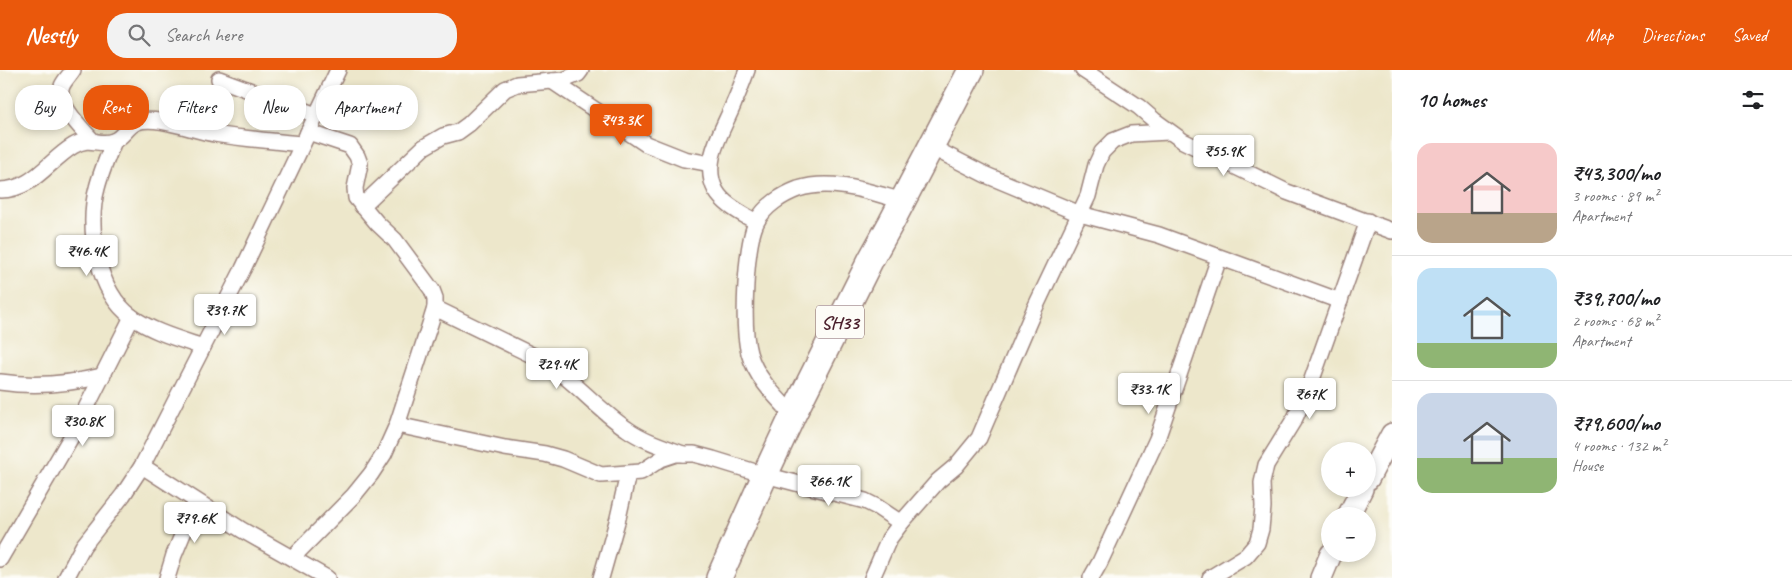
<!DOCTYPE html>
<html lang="en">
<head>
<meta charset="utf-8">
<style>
	body { margin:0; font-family:Caveat,sans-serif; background:#f2f2f2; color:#202124; height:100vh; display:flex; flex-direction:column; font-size:19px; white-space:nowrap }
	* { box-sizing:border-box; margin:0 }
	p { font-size:16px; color:#757577 }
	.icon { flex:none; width:28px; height:28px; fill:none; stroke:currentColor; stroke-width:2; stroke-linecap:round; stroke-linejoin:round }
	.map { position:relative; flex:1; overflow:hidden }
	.drawer { display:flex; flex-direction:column; background:#fff; width:400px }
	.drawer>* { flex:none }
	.hud { position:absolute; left:15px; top:15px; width:475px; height:45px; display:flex; gap:10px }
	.tools { position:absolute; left:1321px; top:372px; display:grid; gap:10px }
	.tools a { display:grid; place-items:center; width:55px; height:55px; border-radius:50%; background:#fff; box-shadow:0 2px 8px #0003; font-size:25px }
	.price { position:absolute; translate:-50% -42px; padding:0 11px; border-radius:5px; background:#fff; color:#222; font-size:16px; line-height:32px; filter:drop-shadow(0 1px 2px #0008) }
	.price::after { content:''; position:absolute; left:50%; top:30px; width:15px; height:11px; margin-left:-8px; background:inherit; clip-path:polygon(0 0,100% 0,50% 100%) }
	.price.active { background:#ea580c; color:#fff }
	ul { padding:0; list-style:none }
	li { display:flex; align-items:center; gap:15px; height:125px; padding:0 25px }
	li+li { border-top:1px solid #e0e0e0 }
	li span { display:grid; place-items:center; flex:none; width:140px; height:100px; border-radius:15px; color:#555 }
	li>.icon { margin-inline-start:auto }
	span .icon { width:60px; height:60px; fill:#fffc; stroke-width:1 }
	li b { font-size:21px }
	h2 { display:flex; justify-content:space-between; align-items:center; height:60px; padding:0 25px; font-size:21px }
	.tag { padding:0 18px; border-radius:20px; background:#fff; box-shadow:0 2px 8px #0003; font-size:18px; line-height:45px }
	.tag.active { background:#ea580c; color:#fff }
	header { display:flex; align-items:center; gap:30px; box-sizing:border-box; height:70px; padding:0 25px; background:#ea580c; color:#fff }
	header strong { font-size:24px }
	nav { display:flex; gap:28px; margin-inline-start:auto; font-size:18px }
	.search { width:350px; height:45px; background:#f2f2f2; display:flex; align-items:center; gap:12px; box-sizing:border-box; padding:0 18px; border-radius:20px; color:#757577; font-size:19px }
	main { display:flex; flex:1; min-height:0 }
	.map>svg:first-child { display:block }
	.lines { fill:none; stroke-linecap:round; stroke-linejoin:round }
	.street-casing { stroke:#9c837b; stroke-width:18 }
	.secondary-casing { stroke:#9c837b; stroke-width:24 }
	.primary-casing { stroke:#9c837b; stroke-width:28 }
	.street { stroke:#fff; stroke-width:15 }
	.secondary { stroke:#fff; stroke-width:21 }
	.primary { stroke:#fff; stroke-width:25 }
	.labels { text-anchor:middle; stroke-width:4; stroke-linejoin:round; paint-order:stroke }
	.shield { fill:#fdfcf7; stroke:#806168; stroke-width:1 }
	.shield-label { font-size:19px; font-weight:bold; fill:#4a1f2b }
</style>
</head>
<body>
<header>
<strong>Nestly</strong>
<div class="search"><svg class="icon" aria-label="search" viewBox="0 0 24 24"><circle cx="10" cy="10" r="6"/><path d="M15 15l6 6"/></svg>Search here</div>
<nav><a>Map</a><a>Directions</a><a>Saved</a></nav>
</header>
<main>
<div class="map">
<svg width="1392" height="508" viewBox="0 0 1392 508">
	<rect width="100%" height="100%" fill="#fdfcf7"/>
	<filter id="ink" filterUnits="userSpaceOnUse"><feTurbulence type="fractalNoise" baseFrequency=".02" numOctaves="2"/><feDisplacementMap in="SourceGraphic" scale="10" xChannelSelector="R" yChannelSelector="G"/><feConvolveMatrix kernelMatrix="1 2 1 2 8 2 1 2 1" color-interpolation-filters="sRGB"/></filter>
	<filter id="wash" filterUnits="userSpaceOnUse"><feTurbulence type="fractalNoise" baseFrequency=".0096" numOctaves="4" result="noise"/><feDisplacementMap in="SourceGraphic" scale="20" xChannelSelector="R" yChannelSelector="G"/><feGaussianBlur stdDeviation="1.12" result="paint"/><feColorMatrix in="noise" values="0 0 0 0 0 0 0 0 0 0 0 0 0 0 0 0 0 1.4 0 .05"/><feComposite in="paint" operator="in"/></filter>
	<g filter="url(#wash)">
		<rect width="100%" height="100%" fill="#ede7cb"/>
	</g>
	<g filter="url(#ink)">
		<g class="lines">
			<defs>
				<g id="street">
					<path d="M73,0C70,5 64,11 62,16C55,33 82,59 92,70"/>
					<path d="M747,0C743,11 739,22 734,33C724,59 700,92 716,121C724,135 743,144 756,152"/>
					<polyline points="1083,0 1139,37 1154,50 1183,71 1287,122 1392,161"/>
					<polyline points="219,9 316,45"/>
					<polyline points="552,11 646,74 684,89 711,94"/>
					<path d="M114,71C108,86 101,102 97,118C86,157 97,222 132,247C153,262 179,269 203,277"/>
					<polyline points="931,77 986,105 1080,144 1159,165 1340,231"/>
					<path d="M0,120C33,120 48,91 73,76C91,65 99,77 113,71C123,68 127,56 137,52C156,45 194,61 215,64C244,69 273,71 302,74"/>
					<polyline points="362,136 424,77 443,66 458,62 469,54 505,19 517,14 564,10 578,4 581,0"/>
					<path d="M435,238L544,291C574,310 597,339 627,359C644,371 664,377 683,384"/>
					<path d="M0,312C34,317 69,314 102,306"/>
					<path d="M793,345C776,327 756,308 749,283C742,258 745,174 757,151C765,136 782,125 798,119C832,108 870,122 903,131"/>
					<polyline points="397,355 505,378 545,384 563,389 601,405 641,402 661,389 676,384 694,384 713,389 765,405 865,431 877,437 901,453"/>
					<polyline points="142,396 242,460 327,508"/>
					<polyline points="292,488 354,425 371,404 384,384 397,355 430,254 435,238 435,228 432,220 395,170 377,153 356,128 355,118 360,94 357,86 350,76 308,62"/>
					<polyline points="0,489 74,362 132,247"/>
					<polyline points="66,508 83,476 123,425 142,396 243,199 338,0"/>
					<polyline points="167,508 174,485 196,432"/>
					<polyline points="601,508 618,448 628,404"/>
					<polyline points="872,508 889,469 901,453 938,411 956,396 979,368 1034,240 1088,126 1096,95 1102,82 1113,71 1131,64 1169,62"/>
					<polyline points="1091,508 1100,492 1157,369 1219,188"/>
					<polyline points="1210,508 1246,486 1257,473 1261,459 1263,437 1262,413 1266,395 1295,348 1310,315 1368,151"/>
				</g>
				<g id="secondary">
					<polyline points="1368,409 1392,364"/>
					<polyline points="1348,446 1362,419"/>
					<polyline points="1321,508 1331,484"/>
				</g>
				<polyline id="primary" points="719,508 765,405 793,345 871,189 891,153 971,0"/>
			</defs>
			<use href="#street" class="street-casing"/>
			<use href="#secondary" class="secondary-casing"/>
			<use href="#primary" class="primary-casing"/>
			<use href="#street" class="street"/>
			<use href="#secondary" class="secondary"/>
			<use href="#primary" class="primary"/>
		</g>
	</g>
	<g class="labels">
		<rect class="shield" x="816" y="235.5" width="48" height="33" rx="4"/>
		<g class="shield-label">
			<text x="840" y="259">SH33</text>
		</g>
	</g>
</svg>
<div class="tools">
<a>+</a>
<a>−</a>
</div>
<b class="price active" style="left:621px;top:76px">₹43.3K</b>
<b class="price" style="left:1224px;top:107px">₹55.9K</b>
<b class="price" style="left:87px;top:207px">₹46.4K</b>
<b class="price" style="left:225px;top:266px">₹39.7K</b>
<b class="price" style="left:557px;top:320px">₹29.4K</b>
<b class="price" style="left:1149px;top:345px">₹33.1K</b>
<b class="price" style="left:1310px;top:350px">₹67K</b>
<b class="price" style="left:83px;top:377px">₹30.8K</b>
<b class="price" style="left:829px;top:437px">₹66.1K</b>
<b class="price" style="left:195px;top:474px">₹79.6K</b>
<div class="hud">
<a class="tag">Buy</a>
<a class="tag active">Rent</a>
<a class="tag">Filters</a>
<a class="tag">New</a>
<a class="tag">Apartment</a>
</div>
</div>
<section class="drawer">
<h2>10 homes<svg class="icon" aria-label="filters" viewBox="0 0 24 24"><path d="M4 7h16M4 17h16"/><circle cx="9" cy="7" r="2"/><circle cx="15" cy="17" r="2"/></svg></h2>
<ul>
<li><span style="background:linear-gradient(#f6c9c9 70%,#b9a48a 0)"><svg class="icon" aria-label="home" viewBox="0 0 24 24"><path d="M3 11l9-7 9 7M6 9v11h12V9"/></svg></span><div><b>₹43,300/mo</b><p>3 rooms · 89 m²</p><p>Apartment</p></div></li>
<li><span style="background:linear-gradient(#bfe0f5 75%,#8fb573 0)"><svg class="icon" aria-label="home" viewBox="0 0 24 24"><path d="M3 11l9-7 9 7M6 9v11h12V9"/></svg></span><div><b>₹39,700/mo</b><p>2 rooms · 68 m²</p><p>Apartment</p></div></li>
<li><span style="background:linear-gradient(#c9d6e8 65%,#8fb573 0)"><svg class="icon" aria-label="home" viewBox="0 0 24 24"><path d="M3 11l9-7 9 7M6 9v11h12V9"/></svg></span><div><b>₹79,600/mo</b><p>4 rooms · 132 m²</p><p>House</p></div></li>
</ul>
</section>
</main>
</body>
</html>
